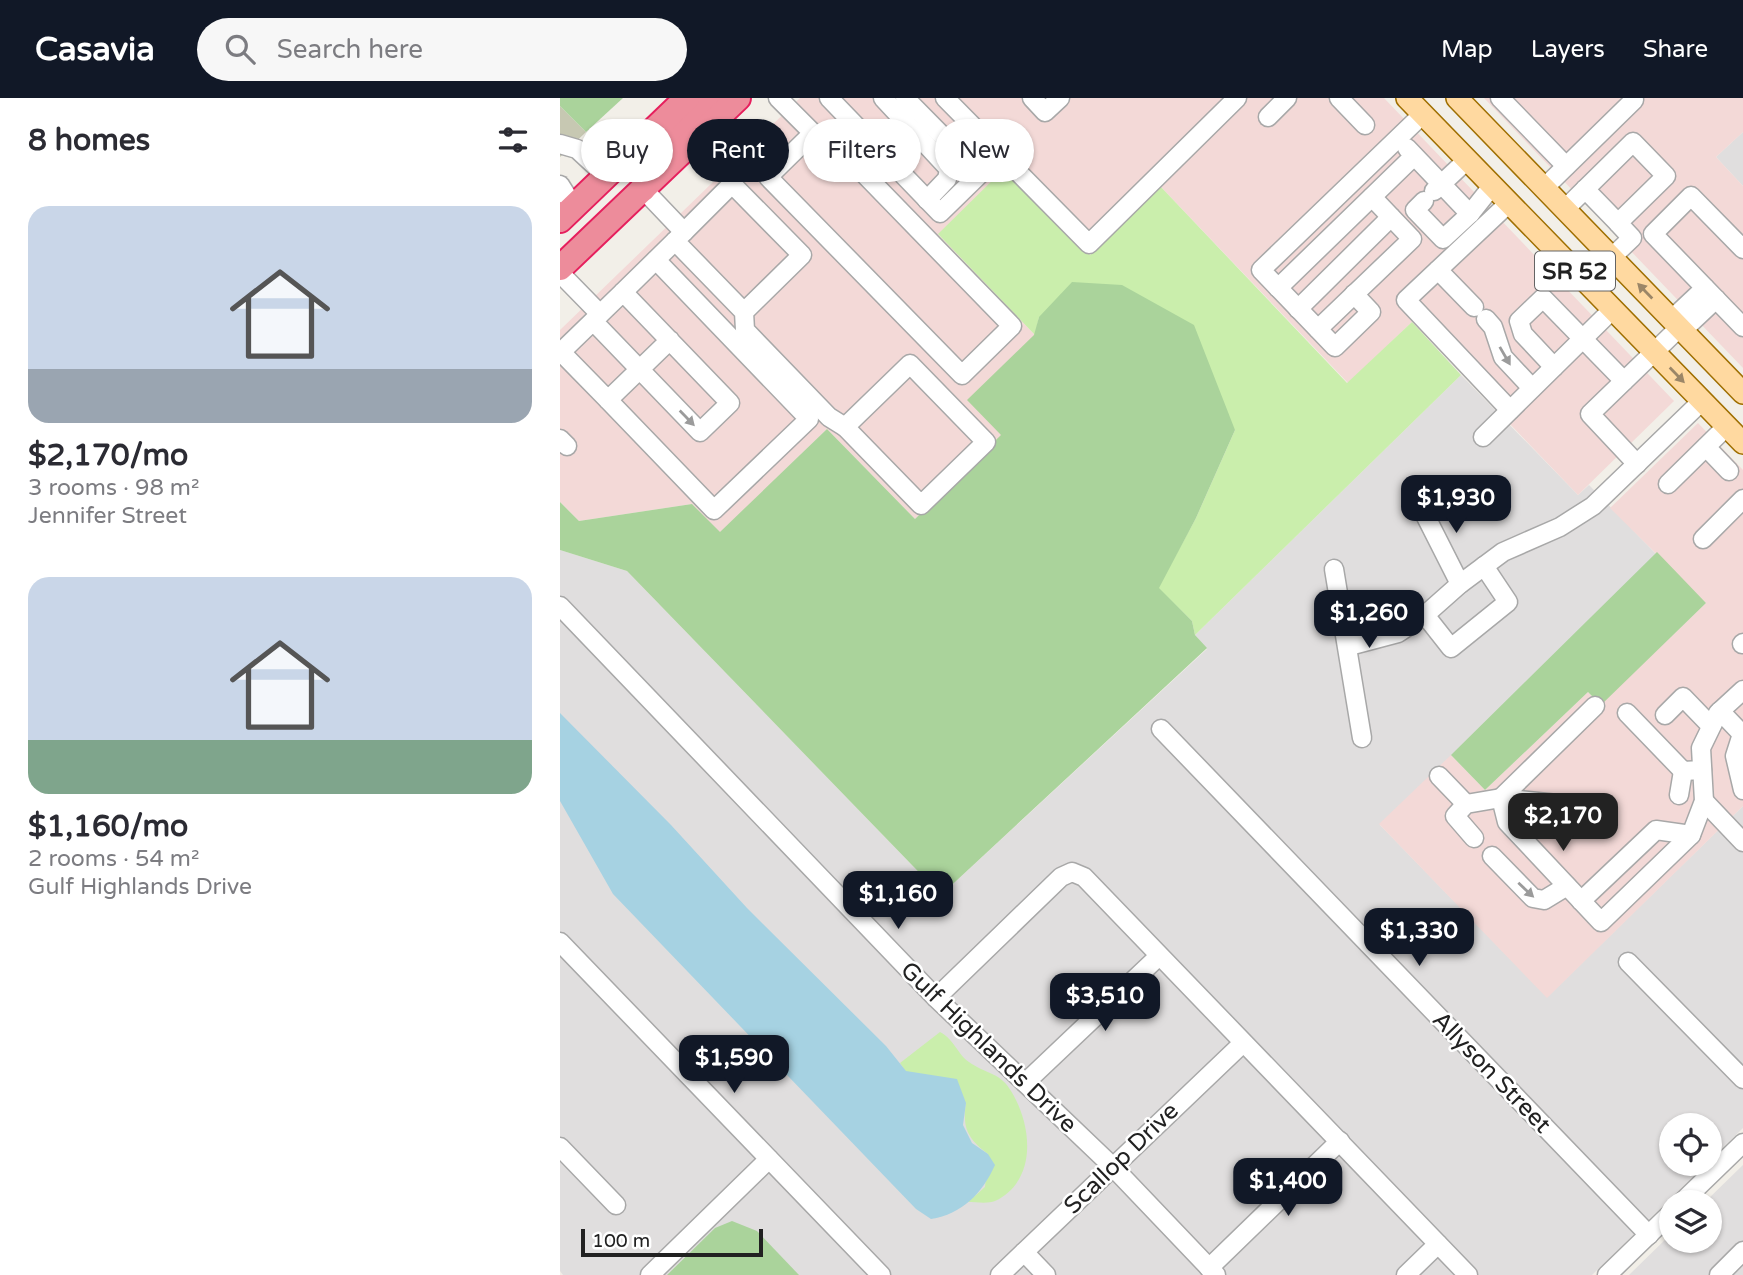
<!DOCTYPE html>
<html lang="en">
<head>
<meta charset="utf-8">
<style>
	body { margin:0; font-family:"Varela Round",sans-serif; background:#f7f7f7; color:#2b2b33; height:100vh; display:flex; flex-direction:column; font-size:26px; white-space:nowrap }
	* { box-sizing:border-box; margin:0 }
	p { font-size:23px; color:#7c7c81 }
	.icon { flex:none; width:38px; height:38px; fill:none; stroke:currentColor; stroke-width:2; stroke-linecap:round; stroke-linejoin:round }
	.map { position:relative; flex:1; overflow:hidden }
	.details { display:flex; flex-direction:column; background:#fff; width:560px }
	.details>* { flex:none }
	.top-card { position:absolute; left:21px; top:21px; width:665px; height:63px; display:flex; gap:14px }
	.buttons { position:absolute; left:1099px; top:1015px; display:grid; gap:14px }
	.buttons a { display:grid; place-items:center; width:63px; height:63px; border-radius:50%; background:#fff; box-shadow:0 2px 5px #0004; font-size:35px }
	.scale { position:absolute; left:21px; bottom:18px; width:182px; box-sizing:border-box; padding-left:7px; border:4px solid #212121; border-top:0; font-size:19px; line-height:24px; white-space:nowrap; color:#212121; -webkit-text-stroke:5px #fff; paint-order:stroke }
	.price { position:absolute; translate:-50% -60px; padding:0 16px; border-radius:14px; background:#111827; color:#fff; font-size:23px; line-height:46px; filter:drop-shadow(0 2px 4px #0008) }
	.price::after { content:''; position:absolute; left:50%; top:42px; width:21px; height:16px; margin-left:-10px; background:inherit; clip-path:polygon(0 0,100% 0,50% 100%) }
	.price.on { background:#222; color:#fff }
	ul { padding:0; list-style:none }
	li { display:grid; align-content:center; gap:14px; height:371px; padding:0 28px }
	li span { display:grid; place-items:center; height:217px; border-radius:21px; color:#555 }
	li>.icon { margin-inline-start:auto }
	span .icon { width:126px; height:126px; fill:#fffc; stroke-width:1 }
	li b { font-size:30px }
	h2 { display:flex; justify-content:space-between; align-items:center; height:84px; padding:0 28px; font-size:30px }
	.tag { padding:0 24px; border-radius:32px; background:#fff; box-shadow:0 2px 5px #0004; font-size:24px; line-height:63px }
	.tag.on { background:#111827; color:#fff }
	header { display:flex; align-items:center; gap:42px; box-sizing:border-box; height:98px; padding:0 35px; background:#111827; color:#fff }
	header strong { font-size:33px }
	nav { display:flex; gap:38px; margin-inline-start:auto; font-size:24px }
	.search { width:490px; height:63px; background:#f7f7f7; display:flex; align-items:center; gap:18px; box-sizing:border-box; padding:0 24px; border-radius:38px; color:#7c7c81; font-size:26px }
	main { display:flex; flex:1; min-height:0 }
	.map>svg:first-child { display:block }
	.residential { fill:#e0dede }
	.commercial { fill:#f3d9d7 }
	.construction { fill:#c7c8b2 }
	.grass { fill:#caeeac }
	.forest { fill:#aad39b }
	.water { fill:#a6d2e2 }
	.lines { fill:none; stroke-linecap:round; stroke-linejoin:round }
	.minor-casing { stroke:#a8a8a8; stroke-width:21 }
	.major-casing { stroke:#9f6f00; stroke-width:24 }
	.highway-casing { stroke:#e61f5d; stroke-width:28 }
	.minor { stroke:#fff; stroke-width:18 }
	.major { stroke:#ffd9a0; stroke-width:21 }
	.highway { stroke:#ed8c9b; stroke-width:24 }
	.oneway { fill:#9b8667 }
	.oneway2 { fill:#9b9b9b }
	.labels { text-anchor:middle; stroke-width:5; stroke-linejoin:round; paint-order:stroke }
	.shield { fill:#fff; stroke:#646464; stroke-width:2 }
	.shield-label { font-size:23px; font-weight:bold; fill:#212121 }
	.street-label { font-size:24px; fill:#212121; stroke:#fff }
</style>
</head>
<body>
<header>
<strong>Casavia</strong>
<div class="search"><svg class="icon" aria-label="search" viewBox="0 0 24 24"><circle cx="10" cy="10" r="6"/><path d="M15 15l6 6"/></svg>Search here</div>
<nav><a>Map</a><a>Layers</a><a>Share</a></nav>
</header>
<main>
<section class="details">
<h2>8 homes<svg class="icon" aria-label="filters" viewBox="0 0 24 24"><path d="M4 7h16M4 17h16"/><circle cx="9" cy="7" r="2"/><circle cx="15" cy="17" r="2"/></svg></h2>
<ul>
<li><span style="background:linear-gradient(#c9d6e8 75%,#9aa5b1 0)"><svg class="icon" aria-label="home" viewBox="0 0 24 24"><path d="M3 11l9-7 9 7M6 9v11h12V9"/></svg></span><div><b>$2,170/mo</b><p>3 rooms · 98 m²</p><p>Jennifer Street</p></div></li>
<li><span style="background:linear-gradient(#c9d6e8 75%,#7fa58c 0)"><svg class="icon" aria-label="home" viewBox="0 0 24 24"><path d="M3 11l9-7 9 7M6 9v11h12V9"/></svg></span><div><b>$1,160/mo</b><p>2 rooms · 54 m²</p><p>Gulf Highlands Drive</p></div></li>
</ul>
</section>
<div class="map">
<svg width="1183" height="1177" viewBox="0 0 1183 1177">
	<rect width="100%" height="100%" fill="#f2efe8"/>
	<g class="residential">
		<polygon points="1183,34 1183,88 1156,59"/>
		<polygon points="901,277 1018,397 1029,387 1097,457 820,727 987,899 1183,708 1183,1030 1150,1062 1150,1027 1111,1027 1111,1066 1146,1066 1032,1177 3,1177 0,1173 0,452 67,473 381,797 647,551 635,537"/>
		<polygon points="1183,1067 1183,1177 1069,1177 1111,1136 1111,1143 1150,1143 1150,1104 1145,1104"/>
	</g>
	<g class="commercial">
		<polygon points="240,0 824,0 1114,303 1018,397 852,224 788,285 600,88 529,157 378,136 475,237 408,302 442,337 355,421 267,331 160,435 132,406 19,423 0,404 0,232"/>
		<polygon points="924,0 1183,0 1183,34 1156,59 1183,88 1183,270"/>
		<polygon points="1138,325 1183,372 1183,708 987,900 819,726 891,657 925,692 1028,594 1040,607 1146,505 1050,410"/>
	</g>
	<polygon class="construction" points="0,8 26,34 0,59"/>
	<g class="grass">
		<polygon points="445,70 530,157 600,88 787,285 852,224 901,277 635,537 632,523 598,490 636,420 675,332 479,219 475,237 378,136"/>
		<path d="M380,934C395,942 397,956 409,964C422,974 440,975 449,990C472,1024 479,1082 435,1103C428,1106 416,1104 408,1104L425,1089L428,1056C408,1041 402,1030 406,1005L346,974L340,965Z"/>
	</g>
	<g class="forest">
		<polygon points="0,0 63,0 26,34 0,8"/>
		<polygon points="512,184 562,187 634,227 675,332 636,420 599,490 632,523 635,537 647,550 381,797 67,473 0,452 0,404 19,423 132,406 160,434 267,331 355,421 441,337 407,302 474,237 479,219"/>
		<polygon points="1097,454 1146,505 1041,607 1028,594 925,692 891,657"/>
		<polygon points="172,1123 197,1133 239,1177 107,1177 155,1130"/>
	</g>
	<path class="water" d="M0,615L111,727L187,810L326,948L346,973L397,981L406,1005L403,1027L412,1045L428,1056L435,1067C422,1096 402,1116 371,1121L356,1111L53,796L0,703Z"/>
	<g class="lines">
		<defs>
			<g id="minor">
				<polyline points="218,0 253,35 276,47 452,228 402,277 208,79 253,35"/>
				<polyline points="269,0 380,115 420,76 345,0"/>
				<polyline points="323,0 389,71 387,81 367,102"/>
				<polyline points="385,0 529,146 677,0"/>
				<polyline points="472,0 485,14 500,0"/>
				<polyline points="779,0 805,27"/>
				<polyline points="940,0 1006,68"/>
				<polyline points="708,19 727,0"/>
				<polyline points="0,46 17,51 46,78"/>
				<polyline points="847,50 910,116"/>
				<polyline points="0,87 14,109"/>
				<polyline points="984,90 1074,2"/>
				<polyline points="83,91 124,134"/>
				<polyline points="1025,91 1058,125"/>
				<polyline points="874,93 907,62"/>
				<polyline points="864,103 855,112 883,141 910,116 933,87"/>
				<polyline points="949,105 846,202 950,312"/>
				<polyline points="1005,111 1073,44 1106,78 1058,125 1072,140 1052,159"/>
				<polyline points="1183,151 1131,98 1093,136 1183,229"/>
				<polyline points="878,172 914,209"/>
				<polyline points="0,175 40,216"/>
				<polyline points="718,190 854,58"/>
				<polyline points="63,194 115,143"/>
				<polyline points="794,196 811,214 775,249 701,172 863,16"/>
				<polyline points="738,211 831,119"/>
				<polyline points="184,214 242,157 172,86 115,143 184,214 185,232 269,319 285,329"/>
				<polyline points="926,221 933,229 943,259 972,290"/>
				<polyline points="1112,221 1145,190"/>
				<polyline points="33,223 140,334 170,305 63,194 1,254 48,302 110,242"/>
				<polyline points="758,231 852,141 812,99"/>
				<polyline points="1123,232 1156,201"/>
				<polygon points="350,266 426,344 361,407 285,329"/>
				<polyline points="994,269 963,236 959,223 983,200 1064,283"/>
				<polyline points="48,302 154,412 249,321 96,162"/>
				<polyline points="923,339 1053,211"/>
				<polyline points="0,341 7,348"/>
				<polyline points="1146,349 1169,373"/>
				<polyline points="1077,366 1030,316 1120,229"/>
				<polyline points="1108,386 1167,328"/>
				<polyline points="859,405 900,486"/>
				<polyline points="1143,441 1183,401"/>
				<polyline points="774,471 802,640"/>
				<polyline points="0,508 376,900 552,1068 656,1177"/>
				<polyline points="865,517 891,550 948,504 924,468"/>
				<polyline points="1182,546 1183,545"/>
				<polyline points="789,548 838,535 865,517 900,486 943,454 1000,429 1033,408 1142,303"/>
				<polyline points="1160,613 1182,636 1175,658 1183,692"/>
				<polyline points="1067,615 1123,673 1142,672"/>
				<polyline points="1105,617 1123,599 1151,628"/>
				<polyline points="601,631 1089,1137"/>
				<polyline points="879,678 906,706"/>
				<polyline points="1119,697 1123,673"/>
				<polyline points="941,700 947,724 1041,824 1131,737 1144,703 1141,650 1158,615 1183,592"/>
				<polyline points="941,700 1035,608"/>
				<polyline points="1144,703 1183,744"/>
				<polyline points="914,740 895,718 906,706 941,700 997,706"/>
				<polyline points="932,758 973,800 984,802 1007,788"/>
				<polyline points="1021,803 1096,732 1131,737"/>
				<polyline points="0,844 321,1177"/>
				<polyline points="1068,864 1183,981"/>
				<polyline points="376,900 501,779 512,774 524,779 908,1177"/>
				<polyline points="465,985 599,858"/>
				<polyline points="0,1049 56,1107"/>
				<polyline points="1122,1104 1183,1045"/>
				<polyline points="464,1154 486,1177"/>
				<polyline points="649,1170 780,1043"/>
				<polyline points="90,1177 209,1061"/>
				<polyline points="440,1177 683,945"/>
				<polyline points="846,1177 878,1146"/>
				<polyline points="1047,1177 1111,1115"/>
				<polyline points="1159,1177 1183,1153"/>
			</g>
			<g id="major">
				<polyline points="847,0 1183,345"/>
				<polyline points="897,0 1183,295"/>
			</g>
			<g id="highway">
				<polyline points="83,91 92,58 152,0"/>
				<polyline points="0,122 127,0"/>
				<polyline points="0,170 178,0"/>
			</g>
		</defs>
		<use href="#minor" class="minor-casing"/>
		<use href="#major" class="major-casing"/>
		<use href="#highway" class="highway-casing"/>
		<use href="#minor" class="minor"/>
		<use href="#major" class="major"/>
		<use href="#highway" class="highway"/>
	</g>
	<defs><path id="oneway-solid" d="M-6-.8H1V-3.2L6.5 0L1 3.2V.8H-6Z" transform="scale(1.75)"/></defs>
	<g class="oneway">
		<use href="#oneway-solid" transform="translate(1085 193) rotate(-134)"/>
		<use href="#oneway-solid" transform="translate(1117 277) rotate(46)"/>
	</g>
	<g class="oneway2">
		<use href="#oneway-solid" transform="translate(945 258) rotate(60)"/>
		<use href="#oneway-solid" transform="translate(127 320) rotate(46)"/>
		<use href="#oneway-solid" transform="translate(966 792) rotate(43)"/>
	</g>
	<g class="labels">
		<rect class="shield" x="975" y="153.5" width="80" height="39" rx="5"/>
		<g class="shield-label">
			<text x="1015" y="181">SR 52</text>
		</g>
		<g class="street-label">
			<text transform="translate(429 949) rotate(44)" y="8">Gulf Highlands Drive</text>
			<text transform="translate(932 974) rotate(46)" y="8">Allyson Street</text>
			<text transform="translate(561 1060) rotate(-44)" y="8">Scallop Drive</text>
		</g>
	</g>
</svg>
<div class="buttons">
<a><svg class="icon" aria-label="locate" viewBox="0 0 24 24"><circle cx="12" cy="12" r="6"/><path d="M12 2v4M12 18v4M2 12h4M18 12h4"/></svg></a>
<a><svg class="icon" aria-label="layers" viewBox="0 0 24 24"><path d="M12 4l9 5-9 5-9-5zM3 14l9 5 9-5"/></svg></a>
</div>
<div class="scale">100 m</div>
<b class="price" style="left:896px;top:437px">$1,930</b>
<b class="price" style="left:809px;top:552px">$1,260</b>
<b class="price on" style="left:1003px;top:755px">$2,170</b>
<b class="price" style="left:338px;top:833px">$1,160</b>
<b class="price" style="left:859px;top:870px">$1,330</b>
<b class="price" style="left:545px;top:935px">$3,510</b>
<b class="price" style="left:174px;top:997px">$1,590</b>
<b class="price" style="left:728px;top:1120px">$1,400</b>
<div class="top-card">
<a class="tag">Buy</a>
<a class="tag on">Rent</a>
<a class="tag">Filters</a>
<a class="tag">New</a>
</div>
</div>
</main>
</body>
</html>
